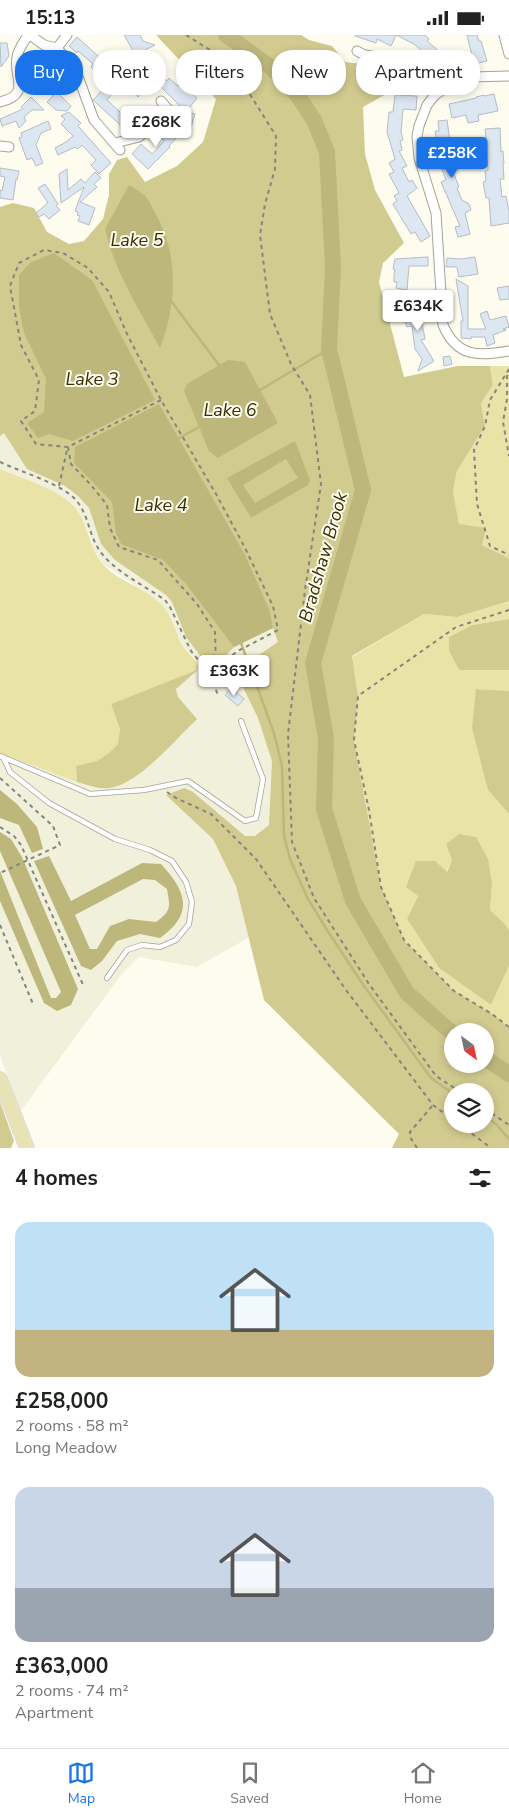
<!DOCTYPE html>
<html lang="en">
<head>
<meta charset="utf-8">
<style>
	body { margin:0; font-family:"Nunito Sans",sans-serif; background:#f6f6f6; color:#222; height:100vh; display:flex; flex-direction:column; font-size:19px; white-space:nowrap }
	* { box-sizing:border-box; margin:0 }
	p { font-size:16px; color:#767676 }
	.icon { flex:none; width:28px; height:28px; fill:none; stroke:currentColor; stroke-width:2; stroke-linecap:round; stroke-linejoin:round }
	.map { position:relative; height:1113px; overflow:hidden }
	.drawer { display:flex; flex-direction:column; background:#fff; flex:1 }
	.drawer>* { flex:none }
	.hud { position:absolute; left:15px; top:15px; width:480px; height:45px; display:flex; gap:10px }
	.needle { width:32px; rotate:147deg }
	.fabs { position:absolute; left:444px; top:988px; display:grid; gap:10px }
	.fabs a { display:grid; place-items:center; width:50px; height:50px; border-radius:50%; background:#fff; box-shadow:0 2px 8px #0003; font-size:25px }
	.price { position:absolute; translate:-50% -42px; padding:0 11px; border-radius:5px; background:#fff; color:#222; font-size:16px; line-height:32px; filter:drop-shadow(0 1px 2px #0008) }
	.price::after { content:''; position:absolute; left:50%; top:30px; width:15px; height:11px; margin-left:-8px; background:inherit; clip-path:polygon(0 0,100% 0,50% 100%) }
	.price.current { background:#1a73e8; color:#fff }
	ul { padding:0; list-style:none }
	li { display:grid; align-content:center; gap:10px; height:265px; padding:0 15px }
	li span { display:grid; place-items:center; height:155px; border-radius:15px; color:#555 }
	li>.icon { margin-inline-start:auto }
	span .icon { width:90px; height:90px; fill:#fffc; stroke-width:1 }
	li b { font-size:21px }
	h2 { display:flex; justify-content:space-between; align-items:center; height:60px; padding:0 15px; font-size:21px }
	.pill { padding:0 18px; border-radius:20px; background:#fff; box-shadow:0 2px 8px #0003; font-size:18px; line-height:45px }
	.pill.current { background:#1a73e8; color:#fff }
	.status { display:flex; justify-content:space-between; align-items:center; height:35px; padding:0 25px; background:#fff; direction:ltr }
	.status svg { height:14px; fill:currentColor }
	.menu { display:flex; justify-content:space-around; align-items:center; height:70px; border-top:1px solid #e0e0e0; background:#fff; font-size:14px; color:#767676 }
	.menu a { display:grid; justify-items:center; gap:2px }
	.menu .current { color:#1a73e8 }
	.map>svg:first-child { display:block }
	.built { fill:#f1f0db }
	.green { fill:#eae3a7 }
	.forest { fill:#d2cb8f; fill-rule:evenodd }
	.water { fill:#beb77c; fill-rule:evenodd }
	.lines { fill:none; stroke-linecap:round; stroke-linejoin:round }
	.stream { stroke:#beb77c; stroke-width:2.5 }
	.river { stroke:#beb77c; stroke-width:16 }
	.building { fill:#dde7f1; stroke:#b3bdc6 }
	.lane-casing { stroke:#a4a397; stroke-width:6 }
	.street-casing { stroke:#a4a397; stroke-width:11 }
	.primary-casing { stroke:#dedede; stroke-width:16 }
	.path { stroke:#85857d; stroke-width:2; stroke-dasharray:4 4; stroke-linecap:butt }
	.lane { stroke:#fff; stroke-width:4.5 }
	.street { stroke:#fff; stroke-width:9 }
	.primary { stroke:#e8e3b5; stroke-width:14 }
	.labels { text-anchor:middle; stroke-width:4; stroke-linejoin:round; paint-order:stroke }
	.water-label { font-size:18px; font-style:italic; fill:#352f00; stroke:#fdfcef }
</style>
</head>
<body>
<div class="status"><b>15:13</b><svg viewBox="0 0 49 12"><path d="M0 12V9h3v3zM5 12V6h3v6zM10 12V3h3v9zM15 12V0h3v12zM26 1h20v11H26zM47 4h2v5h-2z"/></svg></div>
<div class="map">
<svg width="509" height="1113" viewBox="0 0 509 1113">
	<rect width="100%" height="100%" fill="#fdfcef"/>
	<polygon class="built" points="0,198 272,306 287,811 248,903 197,932 139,922 121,940 20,1077 0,1020 0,710 178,662 176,654 199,634 198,627 184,613 166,575 159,566 103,529 95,519 88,496 58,459 0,434"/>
	<g class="green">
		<polygon points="490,331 509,331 509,523 482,510 459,490 453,456 457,436 485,391 481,368 493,350"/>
		<path d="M0,434C23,444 50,451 69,467C88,482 87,509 101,527C115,545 141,551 158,566C172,578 175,598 184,613C190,621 197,624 199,634L111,669L120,695L118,709L109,718L97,726L76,731L77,747L0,718Z"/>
		<polygon points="509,566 509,584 472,590 449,602 449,616 459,635 509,635 509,656 476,654 488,755 509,779 509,895 504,888 490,875 492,849 452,825 446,837 418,861 407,884 439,933 491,970 509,931 509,991 454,956 404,905 381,852 354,705 358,661 352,622 424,579 457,582"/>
	</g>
	<g class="forest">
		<path d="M156,0H301L309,5L332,11L345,27L382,31L397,53L363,72L365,119L375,155L404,208L383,228L379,247L404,342L458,331H490L493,350L481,368L485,391L457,436L453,456L459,489L486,493L482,510L509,523V566L457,582L424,579L352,621L358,661L354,705L381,852L404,905L454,956L492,979L509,992V1113H392L399,1099L264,965L236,851L213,804L166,760L184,753L193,757L245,801H255L269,790L272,726L258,683L235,636L278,607L273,593L234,612L211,635L186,602L172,567L166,560L115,525L101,509L89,473L78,461L65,451L27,434L4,398L0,401V172L13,168L34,173L47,197L69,209L84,206L103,184L109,160V139L117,125L127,122L145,147L177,131L203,107L216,64ZM452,996H485V1029H452ZM452,1056H485V1089H452Z"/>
		<polygon points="509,584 509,635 459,635 449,616 449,602 472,590"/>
		<path d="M199,634L176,654L178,662L197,684C176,704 142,745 114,752C102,756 89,750 77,747L76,731L97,726L109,718L118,709L120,694L111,669Z"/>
		<polygon points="476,654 509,656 509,779 488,755 472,693"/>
		<polygon points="459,799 476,802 488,824 492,849 490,875 504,888 509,895 509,931 491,970 439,933 407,884 418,861 406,852 416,826 435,826 447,837 452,825 446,809"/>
		<polygon points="0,1067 14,1106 11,1113 0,1113"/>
	</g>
	<g class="water">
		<path d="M129,150C134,153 141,157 145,161C149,165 152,172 155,178C179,218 177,270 160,313C141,278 113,233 105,194Z"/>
		<polygon points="54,218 92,245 155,365 73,406 49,399 38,403 27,388 44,377 46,344 24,298 19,273 19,240 31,227"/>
		<polygon points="228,325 245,327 278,388 218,423 209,416 184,356 187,349"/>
		<polygon points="159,369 244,518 269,574 273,593 234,612 186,549 163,525 121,509 116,498 112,467 74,428 75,412"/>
		<path d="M295,406L310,445L308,450L251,483L227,443ZM286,424L298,443L255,468L243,450Z"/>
		<polygon points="0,755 17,769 37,792 43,814 32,818 19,790 0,783"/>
		<polygon points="0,797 11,804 22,822 78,954 71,970 57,976 44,968 0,866 0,836 51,963 56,963 61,957 0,816"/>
		<path d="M49,821L71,866L142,828L161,829C187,857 194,879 160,903L140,899L117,906L102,926L91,935L81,931L34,826ZM143,844L155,845L167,854C170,871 172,876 156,887L129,884L110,891L97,914H90L75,880Z"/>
	</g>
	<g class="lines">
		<g class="stream">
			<polyline points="171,266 219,330"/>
			<polyline points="260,355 329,314"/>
			<polyline points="179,403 199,392"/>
			<polyline points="241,608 274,698 282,731 284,801 290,824 308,864 327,895 364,951 431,1043 452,1058"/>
			<polyline points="485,1081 496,1089 509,1104"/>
		</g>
		<g class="river">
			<polyline points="226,0 272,33 298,61 314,85 327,117 333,233 329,314 363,455 313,628 326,703 324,774 353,866 407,958 452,998"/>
			<polyline points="485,1023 509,1039"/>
		</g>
	</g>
	<g class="building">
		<polygon points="124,0 140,0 143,6 155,10 145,15 158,37 167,46 169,43 178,51 180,49 197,63 186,77 195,79 191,92 182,102 177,97 182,76 185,76 161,52 152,46 138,62 126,51 143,33"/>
		<polygon points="355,0 425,0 429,4 427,6 440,17 448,36 438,41 430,23 414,9 396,0 391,11 377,4 376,8 355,1"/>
		<polygon points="467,0 477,0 479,6 481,6 487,26 474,29"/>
		<polygon points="77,2 107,29 99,39 91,32 93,29 78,16 77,18 69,11"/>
		<polygon points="0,8 7,8 9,21 1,32"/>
		<polygon points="36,16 50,30 47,33 50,35 47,38 64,55 59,59 71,71 67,76 56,75 47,67 53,61 25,28"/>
		<polygon points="112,45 119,51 107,65 136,92 131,98 129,98 93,65"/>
		<polygon points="494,59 498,76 478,80 479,86 468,88 466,80 452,83 449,69 476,63 476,62 484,60 484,61"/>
		<polygon points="395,60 417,61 416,75 403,74 401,97 403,105 400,106 402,115 399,116 407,131 402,133 409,147 412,145 417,153 407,161 430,201 421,207 415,197 411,199 393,169 397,166 394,161 399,158 389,139 394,137 389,128 395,124 387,97 389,77 393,77"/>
		<polygon points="31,62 44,75 32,75 24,82 26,86 19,93 16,86 2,91 0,84 23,74 21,72"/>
		<polygon points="69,77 81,88 78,91 111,128 99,139 91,130 96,125 82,110 78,114 75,112 58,120 55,113 66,107 73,101 61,89 65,84 61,81"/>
		<polygon points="447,85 453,129 450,129 459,152 457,153 462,165 469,169 471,175 465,178 470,199 458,202 455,192 460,191 441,147 446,145 443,137 435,96 439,96 438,86"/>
		<polygon points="48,86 51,94 41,98 36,110 43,128 36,131 32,123 27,125 19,103 22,102 21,98"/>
		<polygon points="166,89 178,101 169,111 170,112 148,134 132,119 141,109 152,119 164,106 157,98"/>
		<polygon points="500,93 501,117 503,116 504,129 503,129 504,144 500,144 502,162 506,161 509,176 509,188 491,191 489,163 486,163 483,147 486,146 485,136 488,135 485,104 486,104 485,94"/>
		<polygon points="0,133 19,136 17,145 16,144 13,165 0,163 0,155 2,156 5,142 0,141"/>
		<polygon points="67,134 68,155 81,144 85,148 95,137 101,143 94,149 97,152 80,167 95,173 89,190 78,186 80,181 77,180 78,177 75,176 84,152 61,168 59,139"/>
		<polygon points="45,149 58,169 56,171 60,175 49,184 44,179 39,182 36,178 48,168 38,153"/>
		<polygon points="428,222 428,231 409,231 407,255 396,253 397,247 394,247 394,240 395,235 393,234 395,224"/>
		<polygon points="475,222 478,239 459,242 457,232 446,232 447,223 461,224"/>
		<polygon points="456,244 468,251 468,294 486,294 480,279 487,276 490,285 506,281 509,292 503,294 506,295 493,300 495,308 487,311 485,302 471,302 471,304 461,303 461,286 463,286"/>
		<polygon points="509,251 509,264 500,265 497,253"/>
		<polygon points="417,262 425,304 421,305 434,326 418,336 422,324 415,314 412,291 407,292 402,276 411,274 409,264"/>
		<polygon points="450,321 452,329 444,331 443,322"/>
		<polygon points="231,653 244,664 238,671 225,660"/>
	</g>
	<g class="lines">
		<defs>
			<g id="lane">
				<polyline points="0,721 90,759 144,755 188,746 245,786 256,783 263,744 241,686"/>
				<polyline points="3,722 10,737 49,768 115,804 150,815 172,826 186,847 192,867 189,889 176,905 160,912 142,910 127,915 107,943"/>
			</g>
			<g id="street">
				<polyline points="30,0 44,10 57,13 76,36 94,85 120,115"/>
				<polyline points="504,0 509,19"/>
				<polyline points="57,13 67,0"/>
				<path d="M357,16C366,22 372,21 383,21C415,20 419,37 435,60"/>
				<path d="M509,41L471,42L450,50L435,60L427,70L419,91L417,101L419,123L436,178L443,290C457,323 479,321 509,316"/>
				<polyline points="161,66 174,81"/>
				<path d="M0,67C32,59 13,44 17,22C18,14 24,7 28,0"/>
				<polyline points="115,108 139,102 167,75"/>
				<polyline points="0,111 9,112"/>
			</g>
			<polyline id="primary" points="0,1044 27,1113"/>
		</defs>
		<use href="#lane" class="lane-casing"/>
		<use href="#street" class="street-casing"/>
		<use href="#primary" class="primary-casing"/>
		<g class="path">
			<polyline points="186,0 210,15 246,53 276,101 275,134 265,169 260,200 270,279 291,329 310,360 321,449 305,555 288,699 292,807 314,863 369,949 436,1041 459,1056"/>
			<polyline points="509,334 490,365 485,391 474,415 477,469 490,511 509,520"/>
			<polyline points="507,340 507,364 503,387 509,421"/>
			<polyline points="161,365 68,412 36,409 21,386 35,376 39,345 21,310 10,251 19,228 44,215 63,218 88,233 109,257 127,299 161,365 216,459 244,511 273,571 278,595 236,617 216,635"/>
			<polyline points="68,412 71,429 91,450 107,470 110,493 119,512 158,525 197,569 215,597 216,635 212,642"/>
			<path d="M0,427C21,437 56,447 73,462C88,476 88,497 98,513C110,534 145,551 165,565L170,572L191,616L212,642L218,661"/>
			<polyline points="59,451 67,415"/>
			<polyline points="509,575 456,592 358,661 354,705 369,775 381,852 404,905 454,956 492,979 509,992"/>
			<polyline points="0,743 53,791 60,810 0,838"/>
			<polyline points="167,757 176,763 211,779 256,824 346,955 433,1070 452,1084"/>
			<polyline points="0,792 14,801 21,810 84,952"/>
			<polyline points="0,890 33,969"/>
			<polyline points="485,1074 509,1090"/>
			<polyline points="459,1089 491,1113"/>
			<polyline points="417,1113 410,1102 410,1097 433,1070"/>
		</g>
		<use href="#lane" class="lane"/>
		<use href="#street" class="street"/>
		<use href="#primary" class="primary"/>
	</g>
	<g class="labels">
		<g class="water-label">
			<text x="137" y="211">Lake 5</text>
			<text x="92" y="350">Lake 3</text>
			<text x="230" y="381">Lake 6</text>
			<text x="161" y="476">Lake 4</text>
			<text transform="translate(323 522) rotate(-74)" y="6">Bradshaw Brook</text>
		</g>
	</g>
</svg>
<div class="fabs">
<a><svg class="needle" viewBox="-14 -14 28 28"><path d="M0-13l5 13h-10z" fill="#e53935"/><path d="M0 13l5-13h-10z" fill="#767676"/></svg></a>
<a><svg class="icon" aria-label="layers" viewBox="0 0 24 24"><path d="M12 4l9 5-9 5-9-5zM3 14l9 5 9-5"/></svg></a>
</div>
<b class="price" style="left:156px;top:113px">£268K</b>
<b class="price current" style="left:452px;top:144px">£258K</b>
<b class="price" style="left:418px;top:297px">£634K</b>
<b class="price" style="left:234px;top:662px">£363K</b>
<div class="hud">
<a class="pill current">Buy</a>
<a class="pill">Rent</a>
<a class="pill">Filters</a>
<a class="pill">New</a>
<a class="pill">Apartment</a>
</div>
</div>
<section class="drawer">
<h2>4 homes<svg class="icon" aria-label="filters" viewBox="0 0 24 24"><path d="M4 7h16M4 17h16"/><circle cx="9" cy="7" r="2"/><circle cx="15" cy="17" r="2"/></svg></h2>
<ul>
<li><span style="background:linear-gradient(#bfe0f5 70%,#c2b280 0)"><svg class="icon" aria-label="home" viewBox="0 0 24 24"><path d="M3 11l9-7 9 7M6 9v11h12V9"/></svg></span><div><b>£258,000</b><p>2 rooms · 58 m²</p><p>Long Meadow</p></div></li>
<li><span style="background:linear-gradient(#c9d6e8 65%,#9aa5b1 0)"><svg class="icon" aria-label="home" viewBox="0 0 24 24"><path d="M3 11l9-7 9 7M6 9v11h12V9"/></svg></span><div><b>£363,000</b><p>2 rooms · 74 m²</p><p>Apartment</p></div></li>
</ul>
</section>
<nav class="menu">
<a class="current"><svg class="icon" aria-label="map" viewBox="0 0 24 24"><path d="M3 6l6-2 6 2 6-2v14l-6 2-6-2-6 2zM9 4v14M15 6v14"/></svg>Map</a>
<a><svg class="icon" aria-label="saved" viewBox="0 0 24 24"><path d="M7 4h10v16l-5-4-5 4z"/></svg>Saved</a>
<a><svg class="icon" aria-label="home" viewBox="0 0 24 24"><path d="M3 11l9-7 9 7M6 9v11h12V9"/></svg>Home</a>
</nav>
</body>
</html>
